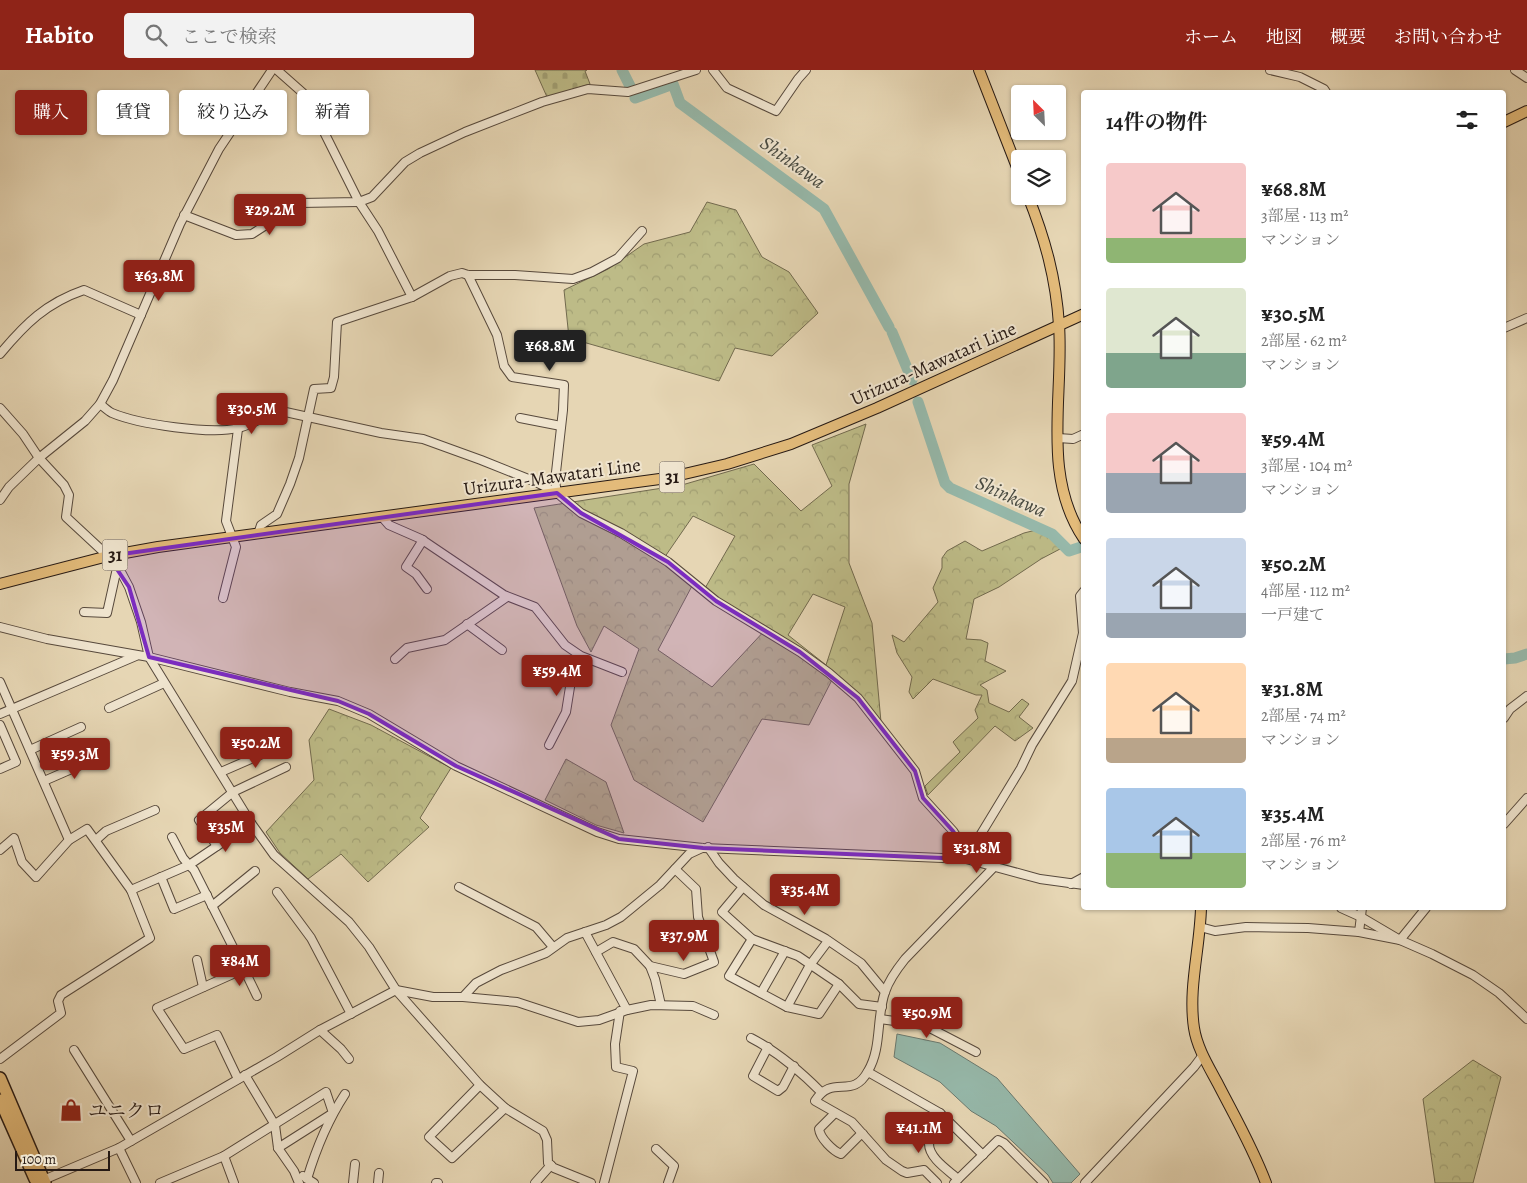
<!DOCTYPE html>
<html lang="ja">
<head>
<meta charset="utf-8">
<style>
	body { margin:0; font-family:Alegreya,"Noto Serif JP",serif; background:#f2f2f2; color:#222; height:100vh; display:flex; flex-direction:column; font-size:19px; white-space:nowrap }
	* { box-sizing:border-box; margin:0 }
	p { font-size:16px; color:#767676 }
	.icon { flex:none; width:28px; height:28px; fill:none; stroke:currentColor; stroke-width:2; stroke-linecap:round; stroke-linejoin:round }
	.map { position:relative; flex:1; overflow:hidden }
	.side { position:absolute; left:1081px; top:20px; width:425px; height:820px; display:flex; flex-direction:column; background:#fff; border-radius:5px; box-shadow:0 1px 4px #0004 }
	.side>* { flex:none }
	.guide { position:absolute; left:15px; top:20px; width:475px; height:45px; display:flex; gap:10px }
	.needle { width:32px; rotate:336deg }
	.fabs { position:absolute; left:1011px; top:15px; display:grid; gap:10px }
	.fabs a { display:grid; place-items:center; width:55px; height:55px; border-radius:5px; background:#fff; box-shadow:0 1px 4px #0004; font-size:25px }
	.scale { position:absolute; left:15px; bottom:12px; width:95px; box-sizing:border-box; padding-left:5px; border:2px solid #271a14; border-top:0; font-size:14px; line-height:18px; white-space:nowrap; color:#271a14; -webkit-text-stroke:4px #efe4ce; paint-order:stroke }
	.price { position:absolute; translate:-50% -42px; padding:0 11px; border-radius:5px; background:#8f2418; color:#fff; font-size:16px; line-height:32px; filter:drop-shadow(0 1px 2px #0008) }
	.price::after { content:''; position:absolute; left:50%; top:30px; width:15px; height:11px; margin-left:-8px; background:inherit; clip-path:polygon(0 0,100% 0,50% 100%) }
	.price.selected { background:#222; color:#fff }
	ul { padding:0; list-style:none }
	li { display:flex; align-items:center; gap:15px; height:125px; padding:0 25px }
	li span { display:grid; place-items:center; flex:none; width:140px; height:100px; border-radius:5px; color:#555 }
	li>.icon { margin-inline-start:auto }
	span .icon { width:60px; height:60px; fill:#fffc; stroke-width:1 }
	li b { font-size:21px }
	h2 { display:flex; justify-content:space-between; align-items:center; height:60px; padding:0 25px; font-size:21px }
	.chip { padding:0 18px; border-radius:5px; background:#fff; box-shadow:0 1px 4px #0004; font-size:18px; line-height:45px }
	.chip.selected { background:#8f2418; color:#fff }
	header { display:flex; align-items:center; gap:30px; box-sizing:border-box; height:70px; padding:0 25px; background:#8f2418; color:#fff }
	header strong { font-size:24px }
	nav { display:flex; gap:28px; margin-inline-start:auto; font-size:18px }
	.search { width:350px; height:45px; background:#f2f2f2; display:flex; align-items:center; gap:12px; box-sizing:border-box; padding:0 18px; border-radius:5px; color:#767676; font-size:19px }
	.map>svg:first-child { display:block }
	.forest { fill:url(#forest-crowns); stroke:#726a4e; fill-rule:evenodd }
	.cemetery { fill:url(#cemetery-stones); stroke:#726a4e }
	.water { fill:#96b9ab; stroke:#6a796f }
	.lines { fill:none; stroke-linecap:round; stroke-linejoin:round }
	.river { stroke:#96b9ab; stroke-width:11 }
	.minor-casing { stroke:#57493c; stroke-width:10 }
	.major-casing { stroke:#271a14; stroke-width:12 }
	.highway-casing { stroke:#271a14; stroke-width:14 }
	.minor { stroke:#efe4ce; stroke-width:8 }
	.major { stroke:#e3bb7a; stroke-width:10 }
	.highway { stroke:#e3bb7a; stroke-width:11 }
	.marked { fill:#7b2cbf; fill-opacity:0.2; stroke:#7b2cbf; stroke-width:4; stroke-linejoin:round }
	.labels { text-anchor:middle; stroke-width:4; stroke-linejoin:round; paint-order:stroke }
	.shield { fill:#efe4ce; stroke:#63574c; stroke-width:1 }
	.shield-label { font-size:18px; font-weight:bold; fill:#271a14 }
	.street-label { font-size:19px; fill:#271a14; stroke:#efe4ce }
	.poi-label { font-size:19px; fill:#271a14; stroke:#efe4ce; text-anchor:start }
	.water-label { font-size:20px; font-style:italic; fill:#484a41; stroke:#efe4ce }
</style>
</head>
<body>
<header>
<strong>Habito</strong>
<div class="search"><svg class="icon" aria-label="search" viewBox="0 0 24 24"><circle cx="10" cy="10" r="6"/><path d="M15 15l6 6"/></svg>ここで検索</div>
<nav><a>ホーム</a><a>地図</a><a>概要</a><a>お問い合わせ</a></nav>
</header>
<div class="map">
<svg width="1527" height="1113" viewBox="0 0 1527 1113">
	<defs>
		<pattern id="forest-crowns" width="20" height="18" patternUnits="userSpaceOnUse" patternTransform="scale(1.25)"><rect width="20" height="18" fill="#bdbb87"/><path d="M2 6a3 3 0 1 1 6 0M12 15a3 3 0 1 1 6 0" fill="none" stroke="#a2a074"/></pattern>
		<pattern id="cemetery-stones" width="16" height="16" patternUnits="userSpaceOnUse" patternTransform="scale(1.25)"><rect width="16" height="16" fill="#bdbb87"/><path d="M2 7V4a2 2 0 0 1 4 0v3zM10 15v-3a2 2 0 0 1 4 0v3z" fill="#a2a074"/></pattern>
	</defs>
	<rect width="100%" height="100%" fill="#e6d6b4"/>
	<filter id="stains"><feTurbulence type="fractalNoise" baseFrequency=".004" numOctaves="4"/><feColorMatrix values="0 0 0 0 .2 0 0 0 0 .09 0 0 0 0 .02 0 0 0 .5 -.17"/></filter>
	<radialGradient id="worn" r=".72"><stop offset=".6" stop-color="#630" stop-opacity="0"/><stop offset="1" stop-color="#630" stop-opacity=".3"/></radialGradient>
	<g class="forest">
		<polygon points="707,132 736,140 762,187 789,202 818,243 772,286 735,278 719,311 569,268 564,220 608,199 644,174 690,162"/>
		<path d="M866,354L849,414V493L872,553L881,652L834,606L809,655L762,649L703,752L634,710L611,655L639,579L604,556L591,582L577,556L534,438L682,415L754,394L801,441L832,416L812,375ZM693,446L735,466L704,520L767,558L712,617L658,580L692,516L662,491ZM813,524L845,537L826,595L788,565Z"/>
		<polygon points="1036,460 1049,467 1060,479 1041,489 999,517 974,529 966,569 981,570 988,573 985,591 1006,601 980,615 987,620 989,633 1009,642 1022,629 1029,634 1019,647 1033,658 1015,671 995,656 928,725 925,716 960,682 953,672 978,648 975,640 982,625 976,625 933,609 913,629 909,622 912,607 897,583 892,565 904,572 938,532 933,518 942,498 942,488 947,481 965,471 982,481 1024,463"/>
		<polygon points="329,639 371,655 451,698 420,748 429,757 368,812 341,784 308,809 280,783 266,762 314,710 309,670"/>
		<polygon points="566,689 606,712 624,763 596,755 545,730"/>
		<polygon points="1473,990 1501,1007 1473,1113 1435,1113 1423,1029"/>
	</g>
	<polygon class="cemetery" points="535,0 587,0 585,1 590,14 547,27"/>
	<polygon class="water" points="897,964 940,973 997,1008 1080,1104 1071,1113 1053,1113 1048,1105 996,1056 971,1041 940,1012 894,987"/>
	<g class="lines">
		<g class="river">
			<polyline points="622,0 631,18"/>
			<polyline points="635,28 673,14 680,33 824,139 889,257"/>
			<polyline points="892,262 912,310"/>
			<polyline points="918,332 945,413 950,418 1052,464 1069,481 1084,476"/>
			<polyline points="1504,589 1515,588 1527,584"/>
		</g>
		<defs>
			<g id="minor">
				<polyline points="277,0 303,23 312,38 359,132 378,161 412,227"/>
				<polyline points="713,0 727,18 776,41 798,9 806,0"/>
				<polyline points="1270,0 1300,7 1324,19 1326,22"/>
				<polyline points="1515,0 1527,8"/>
				<polyline points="184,145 236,165 252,164 300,133 359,132 372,127 405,92 420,83 465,62 542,32 588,19 628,22 696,0"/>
				<polyline points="468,205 497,265 504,296 512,307 564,315 563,340 555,411 557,423"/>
				<polyline points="1504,258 1527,248"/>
				<path d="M0,284C25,254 46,233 84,220L141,245"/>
				<path d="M100,334C104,337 108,341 112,343C138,354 211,365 238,358C253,355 265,344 281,341L381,363L423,369L481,390L536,412L557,423L581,443L621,463L668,492L716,531L800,582L829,603L858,628L915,701L923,728L953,761L968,784"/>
				<polyline points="0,338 23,364 39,388 64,415 69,425 66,447 108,486 121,502 129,517 141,552 149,587 251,753 274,785 349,852 369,877 396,920 480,1015 505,1038 543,1061 547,1070 548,1093 554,1098 591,1113"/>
				<polyline points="520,348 561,356"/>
				<polyline points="1058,368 1073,369 1084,364"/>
				<polyline points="0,430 9,417 39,388 85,351 100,334 113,310 180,154 219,79 272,0"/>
				<polyline points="382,447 389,455 421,469 504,525 535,537 565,575 581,586 622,602"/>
				<polyline points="258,464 261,455 277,444 290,414 299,388 314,319 331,318 334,307 337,252 412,227 450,206 462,203 468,205 515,205 573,209 592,202 618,188 642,161"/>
				<polyline points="423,470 406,497 416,504 427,519"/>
				<polyline points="223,528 236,477 226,451 238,359"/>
				<polyline points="84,542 107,543 117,498"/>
				<polyline points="467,554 502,580"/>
				<polyline points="0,557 47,569 149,587 290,622 338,631 369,644 456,696 597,762 619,769 703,778 966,789 1040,809 1084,815"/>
				<polyline points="395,589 407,578 445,570 507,527"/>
				<polyline points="0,612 69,770"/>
				<polyline points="109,638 164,613"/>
				<polyline points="0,644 136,586"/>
				<polyline points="1504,648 1510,639 1527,626"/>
				<polyline points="0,655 16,692 0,699"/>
				<polyline points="549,675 566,642 570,617 579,585"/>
				<polyline points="30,680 81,657"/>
				<polyline points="221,702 283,675"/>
				<polyline points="44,711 97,688"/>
				<polyline points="1504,754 1527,728"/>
				<polyline points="96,770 106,761 155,740"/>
				<polyline points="217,776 199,750 233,722 286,697"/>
				<polyline points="708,777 719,793 734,809 764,835 826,869 861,893 885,922"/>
				<polyline points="0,780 14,768 22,792 36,807 69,770 87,759 131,820"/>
				<polyline points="967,787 1021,698 1032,675 1072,611 1083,563 1080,526 1084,521"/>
				<polyline points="161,807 174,839 207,825"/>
				<polyline points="1071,814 1084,807"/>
				<polyline points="459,817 536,857 553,877"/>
				<polyline points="743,817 722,842 752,869 798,886 839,914 859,934 882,937"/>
				<polyline points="277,822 311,868 351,944"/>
				<polyline points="212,836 255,801"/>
				<polyline points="1341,838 1361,847 1400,870 1426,838"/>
				<polyline points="1200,857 1215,861 1246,857 1308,858 1359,862 1400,870 1432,884 1473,905 1499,923 1527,949"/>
				<polyline points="1359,862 1362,838"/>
				<polyline points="752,869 729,906 787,937 819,944 839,914"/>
				<polyline points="596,882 613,872 634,879 650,896 684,904 714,892 698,847 696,819 675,799"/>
				<polyline points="197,890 203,917"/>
				<polyline points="650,896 655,909 661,935"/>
				<polyline points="244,899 257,926"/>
				<polyline points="761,923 785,881"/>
				<polyline points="463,927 517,932 578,952 599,950 627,940 585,862"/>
				<polyline points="787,937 810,895 828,871"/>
				<polyline points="627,940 651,935 693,936 714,945"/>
				<polyline points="880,949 924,955 976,982"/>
				<polyline points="320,960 341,979 349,989"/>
				<path d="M751,968C778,982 799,1000 821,1022"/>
				<polyline points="768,977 753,1006 778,1021 783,1017 794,996"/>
				<polyline points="74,980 131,1071"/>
				<polyline points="0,989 61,943 58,931 61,925 150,868 131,820 189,795 183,788 172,767"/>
				<polyline points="868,1002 940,1043 983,1085"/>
				<polyline points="245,1005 275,1055 278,1078 294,1101 299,1113"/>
				<polyline points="238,1009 217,965 184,979 157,938 244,899 194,800 189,795 251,753"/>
				<polyline points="480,1015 429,1067 452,1088 505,1038"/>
				<path d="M835,1043L819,1059C820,1068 833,1081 841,1084L859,1066L863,1064"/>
				<path d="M940,1043L929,1074C929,1088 948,1100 958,1109"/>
				<polyline points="119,1078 136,1113"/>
				<polyline points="656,1079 674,1096 668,1113"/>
				<polyline points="224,1086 234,1113"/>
				<polyline points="303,1106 314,1113"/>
				<path d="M307,1109C316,1079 328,1050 345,1024"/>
				<polyline points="41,1111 119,1078 277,987 320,960 396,920 433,927 463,927 476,913 501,900 546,883 567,868 606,855 621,847 660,815 689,784 702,778"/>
				<polyline points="160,1113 224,1086 326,1022 333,1043 278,1078"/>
				<polyline points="353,1113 355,1094"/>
				<polyline points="378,1113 379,1103"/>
				<polyline points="436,1113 438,1113"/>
				<polyline points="535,1113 551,1095"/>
				<polyline points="604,1113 633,1001 616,997 615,974 620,941"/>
				<path d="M937,1113L924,1100L907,1103L902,1101L886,1090L852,1052L815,1031C833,1003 852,1031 868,1001C882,978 876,948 885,922C889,910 897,899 905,889L994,797"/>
				<polyline points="954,1113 998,1070 1004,1073 1044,1113"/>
				<polyline points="1085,1113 1194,997 1203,985"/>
			</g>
			<g id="major">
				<polyline points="979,0 1020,105"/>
				<polyline points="1504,52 1527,41"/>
				<path d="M1028,126C1045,169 1056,208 1059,255C1064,326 1041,406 1084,469"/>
				<polyline points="0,514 108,486 158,477 667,408 727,394 791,374 877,338 1084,244"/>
				<path d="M1201,838C1200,878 1188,918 1194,958C1197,978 1209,997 1218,1014C1235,1047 1253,1078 1266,1113"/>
			</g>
			<g id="highway">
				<polyline points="0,1008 45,1113"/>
				<polyline points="0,1030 35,1109"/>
			</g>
		</defs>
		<use href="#minor" class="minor-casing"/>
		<use href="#major" class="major-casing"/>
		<use href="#highway" class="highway-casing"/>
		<use href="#minor" class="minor"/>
		<use href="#major" class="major"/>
		<use href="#highway" class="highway"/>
	</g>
	<path class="marked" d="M557,423L581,443L668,492L716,531L800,582L858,628L915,701L923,728L953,761L968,784L966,789L703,778L619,769L456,696L369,644L338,631L149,587L129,517L108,486Z"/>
	<defs>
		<symbol id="shop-bare" viewBox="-9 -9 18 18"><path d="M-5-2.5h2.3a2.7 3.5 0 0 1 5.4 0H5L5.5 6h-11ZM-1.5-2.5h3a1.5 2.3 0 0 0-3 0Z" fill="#8f2418" stroke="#efe4ce" stroke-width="2.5" paint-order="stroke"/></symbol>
	</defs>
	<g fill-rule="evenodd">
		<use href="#shop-bare" x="55" y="1024" width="32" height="32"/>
	</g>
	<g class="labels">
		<g class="shield">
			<rect x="659.5" y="391.5" width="25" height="31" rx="4"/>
			<rect x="102.5" y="469.5" width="25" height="31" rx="4"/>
		</g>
		<g class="shield-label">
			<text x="672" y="413">31</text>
			<text x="115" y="491">31</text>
		</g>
		<g class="street-label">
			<text transform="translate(933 293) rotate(-24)" y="7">Urizura-Mawatari Line</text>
			<text transform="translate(552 406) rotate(-8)" y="7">Urizura-Mawatari Line</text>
		</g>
		<g class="poi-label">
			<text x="88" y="1047">ユニクロ</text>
		</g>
		<g class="water-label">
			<text transform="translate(793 92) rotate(36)" y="7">Shinkawa</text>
			<text transform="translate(1011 426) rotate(24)" y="7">Shinkawa</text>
		</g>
	</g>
	<rect width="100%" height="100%" filter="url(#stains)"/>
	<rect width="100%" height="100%" fill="url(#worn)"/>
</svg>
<div class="fabs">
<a><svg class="needle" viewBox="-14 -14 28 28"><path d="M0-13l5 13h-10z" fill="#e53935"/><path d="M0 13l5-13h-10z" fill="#767676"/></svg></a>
<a><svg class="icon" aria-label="layers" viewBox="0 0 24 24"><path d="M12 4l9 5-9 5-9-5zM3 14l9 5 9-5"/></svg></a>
</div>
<div class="scale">100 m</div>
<b class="price" style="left:270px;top:166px">¥29.2M</b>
<b class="price" style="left:159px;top:232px">¥63.8M</b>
<b class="price selected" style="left:550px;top:302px">¥68.8M</b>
<b class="price" style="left:252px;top:365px">¥30.5M</b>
<b class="price" style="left:557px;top:627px">¥59.4M</b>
<b class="price" style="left:256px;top:699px">¥50.2M</b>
<b class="price" style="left:75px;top:710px">¥59.3M</b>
<b class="price" style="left:226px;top:783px">¥35M</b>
<b class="price" style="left:977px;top:804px">¥31.8M</b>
<b class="price" style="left:805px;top:846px">¥35.4M</b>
<b class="price" style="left:684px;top:892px">¥37.9M</b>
<b class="price" style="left:240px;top:917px">¥84M</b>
<b class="price" style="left:927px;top:969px">¥50.9M</b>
<b class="price" style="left:919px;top:1084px">¥41.1M</b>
<div class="guide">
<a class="chip selected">購入</a>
<a class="chip">賃貸</a>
<a class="chip">絞り込み</a>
<a class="chip">新着</a>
</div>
<section class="side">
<h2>14件の物件<svg class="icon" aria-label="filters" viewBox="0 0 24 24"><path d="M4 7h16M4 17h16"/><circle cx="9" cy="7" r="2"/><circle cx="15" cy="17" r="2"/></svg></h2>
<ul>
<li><span style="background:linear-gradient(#f6c9c9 75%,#8fb573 0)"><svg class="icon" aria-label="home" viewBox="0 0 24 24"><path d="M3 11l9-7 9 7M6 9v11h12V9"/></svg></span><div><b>¥68.8M</b><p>3部屋 · 113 m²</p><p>マンション</p></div></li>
<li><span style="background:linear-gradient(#dfe7d0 65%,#7fa58c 0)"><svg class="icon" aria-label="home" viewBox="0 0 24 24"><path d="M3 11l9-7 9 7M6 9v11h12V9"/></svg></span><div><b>¥30.5M</b><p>2部屋 · 62 m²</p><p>マンション</p></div></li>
<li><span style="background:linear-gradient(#f6c9c9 60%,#9aa5b1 0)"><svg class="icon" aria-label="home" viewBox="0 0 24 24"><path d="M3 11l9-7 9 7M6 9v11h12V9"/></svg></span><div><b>¥59.4M</b><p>3部屋 · 104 m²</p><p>マンション</p></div></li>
<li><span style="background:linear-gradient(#c9d6e8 75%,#9aa5b1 0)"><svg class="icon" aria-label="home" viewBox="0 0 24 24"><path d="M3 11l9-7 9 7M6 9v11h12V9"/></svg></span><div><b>¥50.2M</b><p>4部屋 · 112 m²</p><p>一戸建て</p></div></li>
<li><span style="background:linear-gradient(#ffd9b3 75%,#b9a48a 0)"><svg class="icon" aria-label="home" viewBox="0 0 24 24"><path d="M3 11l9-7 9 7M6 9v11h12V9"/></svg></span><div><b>¥31.8M</b><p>2部屋 · 74 m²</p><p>マンション</p></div></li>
<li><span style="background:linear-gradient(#a9c7e8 65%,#8fb573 0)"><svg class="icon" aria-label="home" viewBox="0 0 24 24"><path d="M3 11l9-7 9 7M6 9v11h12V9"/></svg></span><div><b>¥35.4M</b><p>2部屋 · 76 m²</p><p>マンション</p></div></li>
</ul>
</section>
</div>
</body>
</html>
